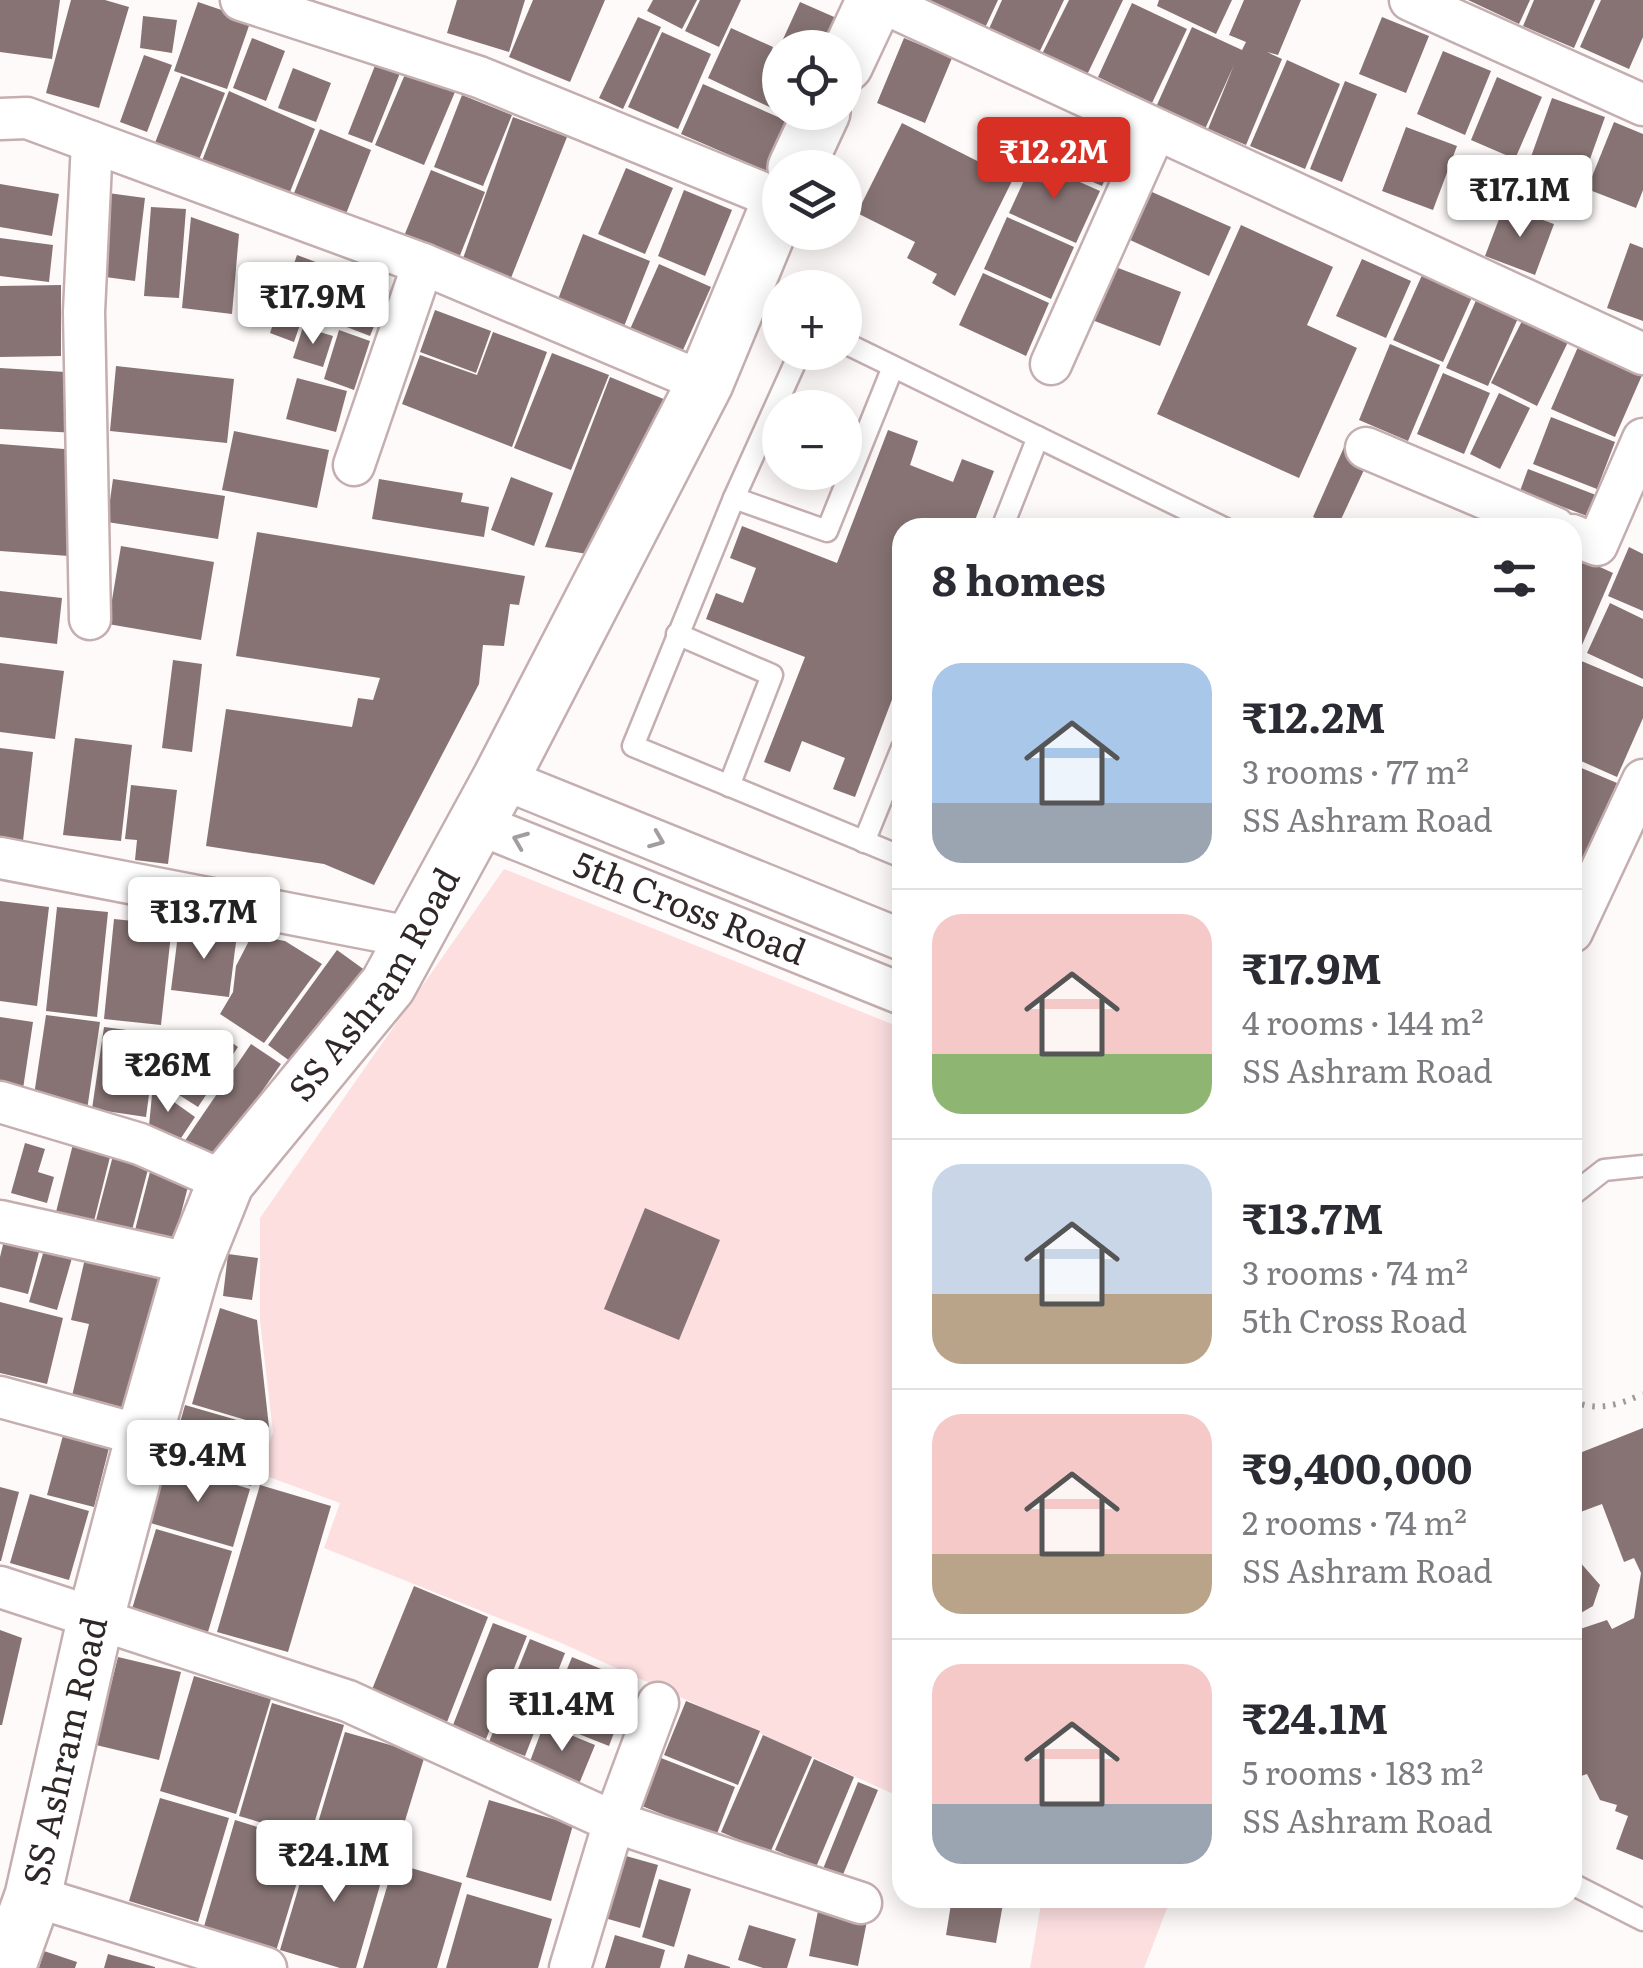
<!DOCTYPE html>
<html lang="en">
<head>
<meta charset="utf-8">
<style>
	body { margin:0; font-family:Literata,serif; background:#f7f7f7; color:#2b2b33; height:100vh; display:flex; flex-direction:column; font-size:38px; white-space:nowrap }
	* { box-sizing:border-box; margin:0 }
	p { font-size:32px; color:#7c7c81 }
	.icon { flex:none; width:55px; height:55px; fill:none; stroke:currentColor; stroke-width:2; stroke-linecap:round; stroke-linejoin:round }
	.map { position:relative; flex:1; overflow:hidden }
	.sheet { position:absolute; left:892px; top:518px; width:690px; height:1390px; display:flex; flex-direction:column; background:#fff; border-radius:30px; box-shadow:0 5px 25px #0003 }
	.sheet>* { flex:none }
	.tools { position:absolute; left:762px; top:30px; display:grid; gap:20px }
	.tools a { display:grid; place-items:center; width:100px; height:100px; border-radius:50%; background:#fff; box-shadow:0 5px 25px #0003; font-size:50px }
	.price { position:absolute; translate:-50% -85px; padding:0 22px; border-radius:10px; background:#fff; color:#222; font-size:32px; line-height:65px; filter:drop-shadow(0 2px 5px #0008) }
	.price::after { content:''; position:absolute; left:50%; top:60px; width:30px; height:22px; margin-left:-15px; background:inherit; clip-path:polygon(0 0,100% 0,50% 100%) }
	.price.on { background:#d93025; color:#fff }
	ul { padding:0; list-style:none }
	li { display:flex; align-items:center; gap:30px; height:250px; padding:0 40px }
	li+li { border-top:2px solid #e1e1e2 }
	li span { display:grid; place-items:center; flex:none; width:280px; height:200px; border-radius:30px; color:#555 }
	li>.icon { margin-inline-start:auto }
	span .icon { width:120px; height:120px; fill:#fffc; stroke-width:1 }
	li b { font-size:42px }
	h2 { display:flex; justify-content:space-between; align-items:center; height:120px; padding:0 40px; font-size:42px }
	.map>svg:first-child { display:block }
	.green { fill:#fddfe0 }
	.building { fill:#877374 }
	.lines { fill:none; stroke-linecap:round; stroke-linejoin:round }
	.lane-casing { stroke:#c4aeaf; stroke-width:25 }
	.street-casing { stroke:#c4aeaf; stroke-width:45 }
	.secondary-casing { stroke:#c4aeaf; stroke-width:60 }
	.path { stroke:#a19a9b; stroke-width:6; stroke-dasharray:2.5 8; stroke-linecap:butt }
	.lane { stroke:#fff; stroke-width:20 }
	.street { stroke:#fff; stroke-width:40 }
	.secondary { stroke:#fff; stroke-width:55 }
	.oneway { stroke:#a29e9e }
	.labels { text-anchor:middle; stroke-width:8; stroke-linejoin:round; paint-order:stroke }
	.street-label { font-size:35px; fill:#302728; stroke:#fff }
</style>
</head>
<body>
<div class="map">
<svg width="1643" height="1968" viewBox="0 0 1643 1968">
	<rect width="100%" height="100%" fill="#fefafa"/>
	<g class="green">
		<polygon points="504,869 902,1028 902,1798 559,1642 324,1548 340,1503 258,1473 273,1432 260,1321 260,1218"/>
		<polygon points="1042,1898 1171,1898 1144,1968 1030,1968"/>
	</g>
	<g class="building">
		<polygon points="0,0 60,0 52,59 0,52"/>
		<polygon points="71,0 105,0 129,7 99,108 46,93"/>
		<polygon points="457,0 525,0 509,52 447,33"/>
		<polygon points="533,0 605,0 570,82 509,57"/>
		<polygon points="653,0 697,0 682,29 647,11"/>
		<polygon points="700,0 741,0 719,47 685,31"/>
		<polygon points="918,0 998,0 984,30"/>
		<polygon points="1002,0 1064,0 1038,55 988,31"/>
		<polygon points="1069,0 1123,0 1086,77 1042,54"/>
		<polygon points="1159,0 1232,0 1216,34 1157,6"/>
		<polygon points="1244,0 1301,0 1278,55 1267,52 1282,59 1246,145 1208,129 1234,65 1205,129 1156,107 1192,27 1242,50 1246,42 1229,35"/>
		<polygon points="1468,0 1530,0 1519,24"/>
		<polygon points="1534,0 1595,0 1574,48 1523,26"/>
		<polygon points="1601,0 1643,0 1643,37 1629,69 1580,47"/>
		<polygon points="198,2 251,20 227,89 174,71"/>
		<polygon points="800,2 841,20 829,48 779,48"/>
		<polygon points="1132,3 1187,29 1152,103 1098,77"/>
		<polygon points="143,16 177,20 172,53 140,48"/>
		<polygon points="638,17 661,27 623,109 599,98"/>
		<polygon points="1382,17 1429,36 1406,93 1359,74"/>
		<polygon points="731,28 773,47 770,55 780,60 780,112 708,78"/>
		<polygon points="662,32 711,54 678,129 628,107"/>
		<polygon points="252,38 285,51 266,101 233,88"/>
		<polygon points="904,38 952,58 925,123 877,103"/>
		<polygon points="1443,51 1491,71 1465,135 1417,114"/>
		<polygon points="144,55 172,65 147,132 120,122"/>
		<polygon points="378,58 402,68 372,143 348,134"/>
		<polygon points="1287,60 1340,84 1305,169 1250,146"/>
		<polygon points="293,68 331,83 316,122 278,108"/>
		<polygon points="406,72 455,92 424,165 375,145"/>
		<polygon points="181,76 225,93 197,165 153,148"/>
		<polygon points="1497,77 1542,97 1515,159 1471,140"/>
		<polygon points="1345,81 1377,94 1342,182 1310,169"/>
		<polygon points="703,84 794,124 773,174 681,134"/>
		<polygon points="229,91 315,129 286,202 200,166"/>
		<polygon points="462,95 512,115 483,186 434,167"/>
		<polygon points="1552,98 1605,117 1580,187 1527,168"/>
		<polygon points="513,117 567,137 509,283 461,264"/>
		<polygon points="1051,119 1119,149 1102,186 1034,156"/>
		<polygon points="1614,122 1643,134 1643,190 1636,208 1587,189"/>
		<polygon points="902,123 1013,179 955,296 932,283 937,274 907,258 915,242 857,213"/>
		<polygon points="1406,127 1457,146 1433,210 1382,191"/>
		<polygon points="320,129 371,150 342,224 290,203"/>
		<polygon points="1477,159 1513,172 1501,208 1464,196"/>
		<polygon points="1033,161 1100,191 1076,243 1009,213"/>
		<polygon points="626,168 673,188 645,254 598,234"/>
		<polygon points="431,170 485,192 457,263 402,241"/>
		<polygon points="0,184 59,194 52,236 0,227"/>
		<polygon points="684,190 732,210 705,276 658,256"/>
		<polygon points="1152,192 1231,227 1209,276 1130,240"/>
		<polygon points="108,193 145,198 135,281 98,276"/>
		<polygon points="1504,206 1554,224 1535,275 1485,256"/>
		<polygon points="151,207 186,209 179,298 144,296"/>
		<polygon points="191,217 239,234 232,314 182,308"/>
		<polygon points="1007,217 1074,247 1051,299 984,269"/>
		<polygon points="1241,225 1333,267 1307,325 1357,348 1299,478 1157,414"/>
		<polygon points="583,234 650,261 621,334 555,307"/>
		<polygon points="0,238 53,245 49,282 0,276"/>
		<polygon points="1630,243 1643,248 1643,321 1607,308"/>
		<polygon points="297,255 321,264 294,342 270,333"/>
		<polygon points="1362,259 1411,281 1386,338 1336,316"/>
		<polygon points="659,264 711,287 679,359 627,336"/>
		<polygon points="326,265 389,290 370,336 308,312"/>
		<polygon points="1113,266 1181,292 1160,346 1092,320"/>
		<polygon points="983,273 1049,303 1026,356 959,325"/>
		<polygon points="1423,273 1473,295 1443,362 1393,340"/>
		<polygon points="61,285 61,356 0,357 0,286"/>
		<polygon points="1478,296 1519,316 1488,386 1446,368"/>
		<polygon points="435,310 491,331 476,373 420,352"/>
		<polygon points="1523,319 1568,342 1537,406 1491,383"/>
		<polygon points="303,327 333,336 323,367 293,358"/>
		<polygon points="339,330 370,341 354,390 324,379"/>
		<polygon points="493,332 547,352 512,447 402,404 420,355 477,375"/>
		<polygon points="1581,340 1643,373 1615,437 1551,409"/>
		<polygon points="1390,344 1440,365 1408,441 1359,420"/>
		<polygon points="552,353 609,375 571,470 514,448"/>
		<polygon points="116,366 234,379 227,443 110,431"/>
		<polygon points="0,368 82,373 78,433 0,429"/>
		<polygon points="1443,373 1490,393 1464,454 1417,434"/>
		<polygon points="610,377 666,400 599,556 545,547"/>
		<polygon points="297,378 347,391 336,432 286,419"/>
		<polygon points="1499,393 1530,408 1500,469 1470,454"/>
		<polygon points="1551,417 1615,442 1597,489 1533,464"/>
		<polygon points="888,430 918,441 910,465 953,482 962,459 994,471 972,528 902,528 902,701 893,697 855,797 833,789 845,758 802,741 790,772 764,762 805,657 706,619 716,593 743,603 756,568 730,558 742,526 837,563"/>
		<polygon points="234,431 329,450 317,508 222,490"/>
		<polygon points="0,444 77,450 69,556 0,551"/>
		<polygon points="1345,445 1370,457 1337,528 1313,517"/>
		<polygon points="1528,469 1596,495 1587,516 1520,491"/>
		<polygon points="511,477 553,493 534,546 491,530"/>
		<polygon points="113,479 225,496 218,539 107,522"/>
		<polygon points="379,479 463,493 461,502 489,507 484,537 372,519"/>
		<polygon points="257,532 525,576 519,605 510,604 504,646 483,645 479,684 374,885 324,864 206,846 226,709 352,727 358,698 373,700 380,678 236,656"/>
		<polygon points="121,546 214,562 201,640 108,624"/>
		<polygon points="1629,547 1643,554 1643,611 1608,596"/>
		<polygon points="1578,557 1613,573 1579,652 1572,649 1572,569"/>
		<polygon points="0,591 62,598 57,644 0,637"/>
		<polygon points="1610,603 1643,619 1643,679 1587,653"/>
		<polygon points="1572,657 1643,687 1643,718 1617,777 1572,757"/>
		<polygon points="173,660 202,664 192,752 162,748"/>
		<polygon points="0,663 64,671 55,739 0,732"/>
		<polygon points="75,738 132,745 121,841 63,835"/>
		<polygon points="0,748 33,752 23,841 0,839"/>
		<polygon points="1572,764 1617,783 1576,876 1572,875"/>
		<polygon points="131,785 177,790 168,864 135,860 137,840 125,839"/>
		<polygon points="0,901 49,907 37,1006 0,1001"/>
		<polygon points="57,907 108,912 97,1017 46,1011"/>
		<polygon points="114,919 172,925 161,1025 104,1019"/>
		<polygon points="179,927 237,934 229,997 171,990"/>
		<polygon points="252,935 285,941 322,964 264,1043 220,1014 233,992 236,966"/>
		<polygon points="337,950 366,971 298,1067 268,1045"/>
		<polygon points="46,1015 100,1022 87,1110 33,1102"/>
		<polygon points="0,1017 33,1022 23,1089 0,1085"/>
		<polygon points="104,1027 157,1034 146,1117 92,1109"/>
		<polygon points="217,1032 238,1047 198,1107 176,1093"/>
		<polygon points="251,1044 281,1064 209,1167 180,1148"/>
		<polygon points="153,1084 177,1097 174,1102 195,1117 177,1144 149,1126"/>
		<polygon points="74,1140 112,1149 94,1221 56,1212"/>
		<polygon points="25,1143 45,1149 38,1172 54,1177 47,1203 11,1193"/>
		<polygon points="115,1148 151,1158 131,1234 95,1224"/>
		<polygon points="152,1164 191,1175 173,1244 134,1234"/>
		<polygon points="645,1208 720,1240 679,1340 604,1309"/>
		<polygon points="7,1228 43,1237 28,1294 0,1287 0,1257"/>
		<polygon points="46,1243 74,1251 57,1310 29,1302"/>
		<polygon points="86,1254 163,1271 132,1410 72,1396 89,1324 71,1320"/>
		<polygon points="228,1254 258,1258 252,1300 223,1296"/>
		<polygon points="0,1302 63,1318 47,1384 0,1373"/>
		<polygon points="220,1308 257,1320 269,1427 192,1404"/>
		<polygon points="185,1405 268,1429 251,1486 169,1462"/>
		<polygon points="65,1428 111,1440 94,1507 47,1495"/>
		<polygon points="1643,1428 1643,1860 1616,1849 1628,1816 1615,1811 1617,1805 1600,1800 1587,1774 1572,1779 1572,1625 1578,1623 1580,1629 1607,1620 1612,1629 1634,1618 1641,1573 1634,1558 1624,1562 1602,1504 1575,1514 1572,1456"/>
		<polygon points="164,1463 250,1489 233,1547 147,1522"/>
		<polygon points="260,1485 331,1506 288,1652 217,1632"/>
		<polygon points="0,1487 19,1492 1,1561 0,1561"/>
		<polygon points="30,1494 89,1511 69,1580 10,1563"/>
		<polygon points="156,1529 232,1551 208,1632 132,1609"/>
		<polygon points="1572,1553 1600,1585 1593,1606 1572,1618"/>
		<polygon points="414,1586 488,1617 447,1722 371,1692"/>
		<polygon points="493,1623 527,1636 486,1739 453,1725"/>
		<polygon points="0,1630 22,1638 2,1725 0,1725"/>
		<polygon points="530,1639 565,1653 525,1756 489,1742"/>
		<polygon points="118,1657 181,1672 159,1760 96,1745"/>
		<polygon points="572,1657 633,1682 609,1746 546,1721"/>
		<polygon points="194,1676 271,1699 236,1814 160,1791"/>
		<polygon points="686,1701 760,1731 738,1785 664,1755"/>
		<polygon points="272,1703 344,1725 310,1837 239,1816"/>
		<polygon points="544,1724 595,1745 579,1784 529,1764"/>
		<polygon points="345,1732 425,1755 394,1857 315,1833"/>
		<polygon points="763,1735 812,1757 770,1853 721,1832"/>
		<polygon points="661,1758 735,1787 716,1836 642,1806"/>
		<polygon points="814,1759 854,1777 816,1867 775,1850"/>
		<polygon points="858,1782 878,1790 842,1877 823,1869"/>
		<polygon points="160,1798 229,1818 198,1922 129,1901"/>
		<polygon points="489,1800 573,1825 551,1901 466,1877"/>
		<polygon points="235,1820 309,1843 276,1951 203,1930"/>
		<polygon points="313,1839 387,1861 356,1968 340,1968 280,1950"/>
		<polygon points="619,1854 658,1865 640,1928 601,1917"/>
		<polygon points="394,1863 462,1883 437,1968 363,1968"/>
		<polygon points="659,1879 691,1889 674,1947 642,1937"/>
		<polygon points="467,1894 552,1919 538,1968 446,1968"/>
		<polygon points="952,1898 1004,1898 996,1943 946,1935"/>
		<polygon points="818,1911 867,1921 858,1966 809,1956"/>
		<polygon points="749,1925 796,1939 787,1968 763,1968 738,1960"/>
		<polygon points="615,1935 665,1950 660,1968 605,1968"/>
		<polygon points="44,1951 77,1962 75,1968 39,1968"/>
		<polygon points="108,1954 155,1967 155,1968 104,1968"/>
		<polygon points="688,1954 730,1967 730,1968 684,1968"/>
	</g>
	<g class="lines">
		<defs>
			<g id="lane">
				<polyline points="744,290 780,309"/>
				<polyline points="845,343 1224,528"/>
				<polyline points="800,352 734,498 633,746 902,857"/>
				<polyline points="734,498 827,531 893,367"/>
				<polyline points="1002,528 1038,437"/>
				<polyline points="677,634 772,675 729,786"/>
				<polyline points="864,842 902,748"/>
				<polyline points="1572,1195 1604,1170 1643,1166"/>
				<polyline points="1572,1884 1643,1920"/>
			</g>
			<g id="street">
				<polyline points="241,0 479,77 780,200"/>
				<polyline points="877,0 1643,354"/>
				<polyline points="1410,0 1643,105"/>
				<polyline points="0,119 27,118 423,264 705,383"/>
				<polyline points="1051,364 1155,131"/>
				<polyline points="1366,448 1555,528"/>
				<polyline points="354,465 423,264"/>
				<polyline points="1572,535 1597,545 1643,439"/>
				<polyline points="90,619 84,312 92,142"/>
				<polyline points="501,778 902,940"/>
				<path id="s1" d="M476,823L902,994"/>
				<polyline points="0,858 410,937"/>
				<polyline points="1572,932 1643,780"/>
				<polyline points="0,1102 140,1144 226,1182"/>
				<polyline points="0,1221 193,1264"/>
				<polyline points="0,1397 144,1436"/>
				<polyline points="0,1587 348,1701 614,1822 861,1903"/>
				<polyline points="33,1896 266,1968"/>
				<polyline points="570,1968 614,1822 658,1703"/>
			</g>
			<g id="secondary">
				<polyline points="845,64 875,0"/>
				<polyline points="796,168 822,112"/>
				<path id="s2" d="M7,1968L33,1896L96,1617L144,1436L193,1264L226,1182L388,985L501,778L705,383L780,202"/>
			</g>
		</defs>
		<use href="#lane" class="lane-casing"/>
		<use href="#street" class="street-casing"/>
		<use href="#secondary" class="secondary-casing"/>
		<path class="path" d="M1572,1401C1598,1412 1618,1405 1643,1394"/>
		<use href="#lane" class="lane"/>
		<use href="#street" class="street"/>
		<use href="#secondary" class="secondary"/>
	</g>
	<defs><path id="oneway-chevron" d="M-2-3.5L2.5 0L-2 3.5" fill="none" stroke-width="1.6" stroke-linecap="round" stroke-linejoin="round" transform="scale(2.5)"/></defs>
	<g class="oneway">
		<use href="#oneway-chevron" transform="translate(520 840) rotate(-158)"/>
		<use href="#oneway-chevron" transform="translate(657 840) rotate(22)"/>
	</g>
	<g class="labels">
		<g class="street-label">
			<text dy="12" stroke="none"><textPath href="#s1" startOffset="230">5th Cross Road</textPath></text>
			<text dy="12" stroke="none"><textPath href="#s2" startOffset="1065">SS Ashram Road</textPath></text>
			<text dy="12" stroke="none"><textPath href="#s2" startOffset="225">SS Ashram Road</textPath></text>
		</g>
	</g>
</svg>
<div class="tools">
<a><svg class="icon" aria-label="locate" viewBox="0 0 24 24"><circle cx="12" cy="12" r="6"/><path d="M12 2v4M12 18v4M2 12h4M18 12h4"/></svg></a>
<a><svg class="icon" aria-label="layers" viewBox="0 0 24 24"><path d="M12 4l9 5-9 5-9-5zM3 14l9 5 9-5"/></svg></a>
<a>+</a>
<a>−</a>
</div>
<b class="price on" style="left:1054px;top:202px">₹12.2M</b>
<b class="price" style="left:1520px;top:240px">₹17.1M</b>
<b class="price" style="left:313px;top:347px">₹17.9M</b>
<b class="price" style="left:204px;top:962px">₹13.7M</b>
<b class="price" style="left:168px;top:1115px">₹26M</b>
<b class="price" style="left:198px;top:1505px">₹9.4M</b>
<b class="price" style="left:562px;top:1754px">₹11.4M</b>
<b class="price" style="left:334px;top:1905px">₹24.1M</b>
<section class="sheet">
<h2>8 homes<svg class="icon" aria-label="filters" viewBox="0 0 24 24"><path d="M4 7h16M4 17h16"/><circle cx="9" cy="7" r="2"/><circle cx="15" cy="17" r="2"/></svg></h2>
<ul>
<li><span style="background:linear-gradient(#a9c7e8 70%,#9aa5b1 0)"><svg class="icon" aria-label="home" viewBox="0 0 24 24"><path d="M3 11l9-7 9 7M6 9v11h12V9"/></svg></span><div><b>₹12.2M</b><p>3 rooms · 77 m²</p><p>SS Ashram Road</p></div></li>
<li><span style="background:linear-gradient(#f6c9c9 70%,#8fb573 0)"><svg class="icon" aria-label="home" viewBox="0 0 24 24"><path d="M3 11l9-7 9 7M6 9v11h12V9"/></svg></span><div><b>₹17.9M</b><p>4 rooms · 144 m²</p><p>SS Ashram Road</p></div></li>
<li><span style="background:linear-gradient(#c9d6e8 65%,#b9a48a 0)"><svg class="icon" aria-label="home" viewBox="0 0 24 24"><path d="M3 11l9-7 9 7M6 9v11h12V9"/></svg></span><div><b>₹13.7M</b><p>3 rooms · 74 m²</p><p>5th Cross Road</p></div></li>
<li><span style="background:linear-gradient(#f6c9c9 70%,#b9a48a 0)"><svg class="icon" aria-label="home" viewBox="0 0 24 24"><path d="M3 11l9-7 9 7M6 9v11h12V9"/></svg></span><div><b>₹9,400,000</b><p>2 rooms · 74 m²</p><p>SS Ashram Road</p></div></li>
<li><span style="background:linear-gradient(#f6c9c9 70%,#9aa5b1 0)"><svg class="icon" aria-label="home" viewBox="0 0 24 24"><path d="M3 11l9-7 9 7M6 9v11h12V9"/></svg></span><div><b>₹24.1M</b><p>5 rooms · 183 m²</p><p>SS Ashram Road</p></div></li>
</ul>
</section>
</div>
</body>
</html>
